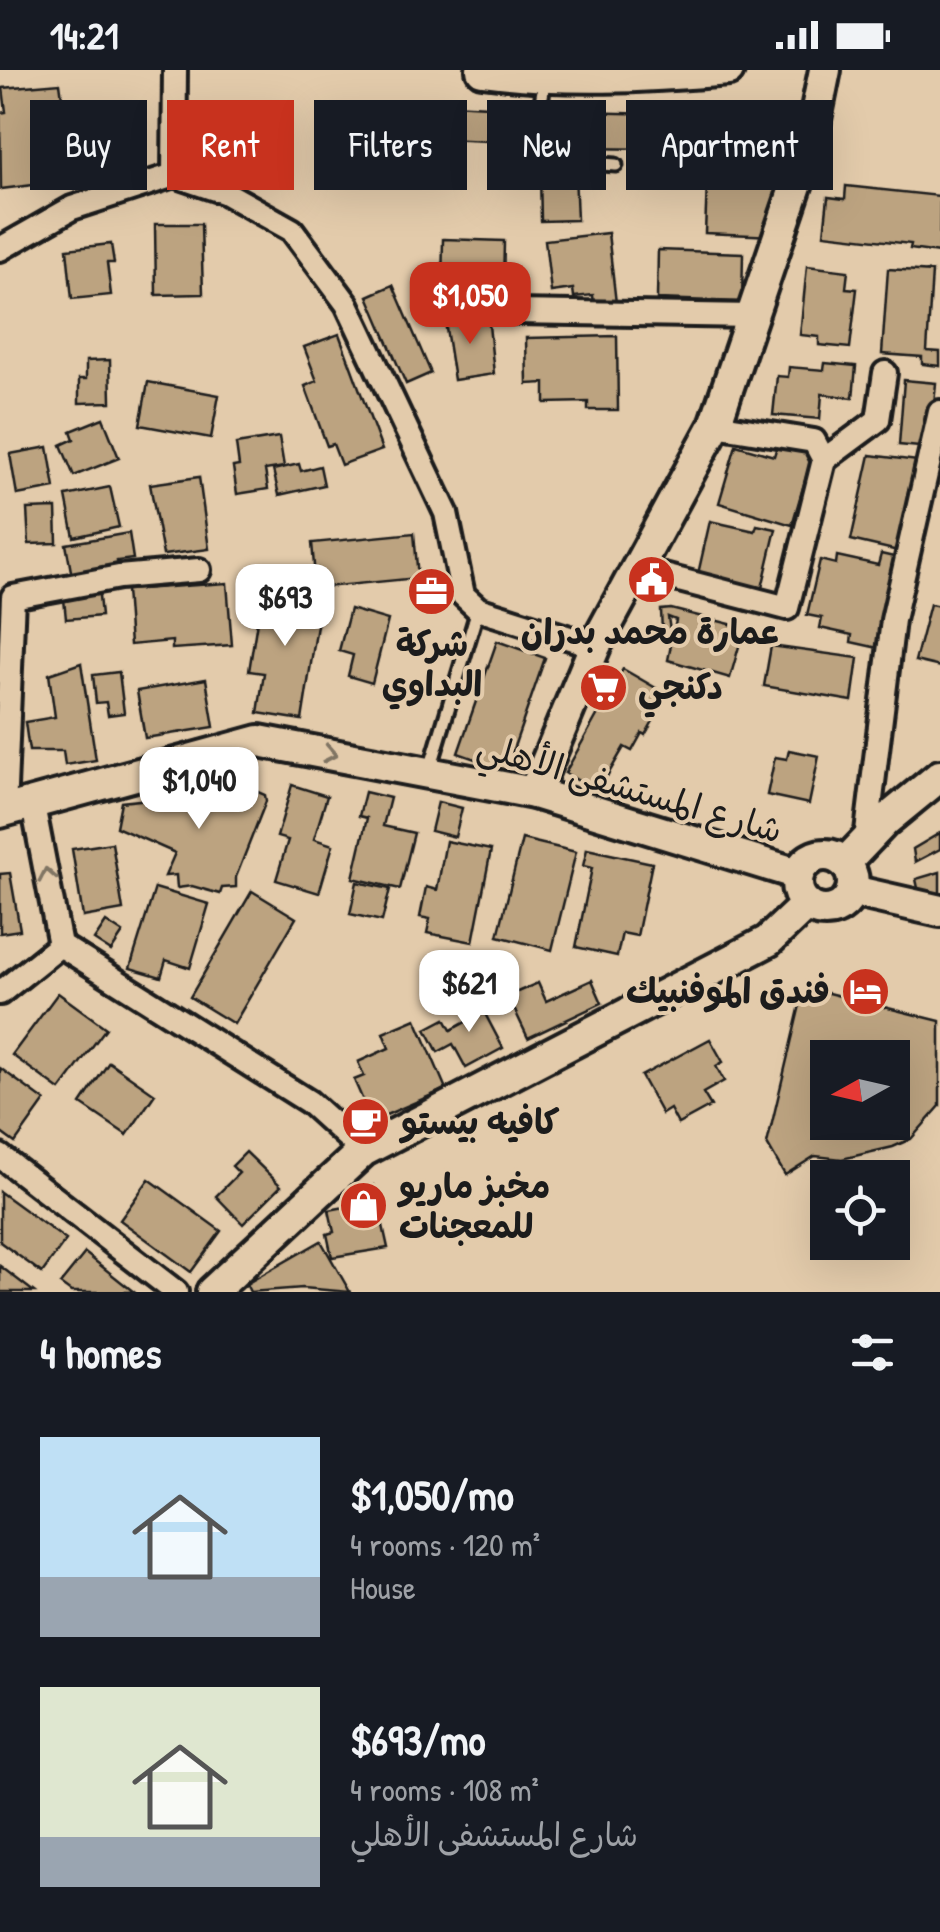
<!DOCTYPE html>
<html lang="en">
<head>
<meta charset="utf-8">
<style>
	body { margin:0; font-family:"Patrick Hand","Playpen Sans Arabic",sans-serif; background:#20242c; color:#f1f3f6; height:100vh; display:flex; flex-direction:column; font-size:38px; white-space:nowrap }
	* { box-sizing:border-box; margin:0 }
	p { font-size:32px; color:#9ea1a6 }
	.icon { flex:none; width:55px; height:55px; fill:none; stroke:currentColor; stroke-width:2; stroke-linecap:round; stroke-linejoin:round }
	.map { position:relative; height:1222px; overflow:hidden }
	.sheet { display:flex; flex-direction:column; background:#171b24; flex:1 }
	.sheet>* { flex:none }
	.banner { position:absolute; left:30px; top:30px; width:880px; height:90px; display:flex; gap:20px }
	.needle { width:65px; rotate:262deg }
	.buttons { position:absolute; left:810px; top:970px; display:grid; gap:20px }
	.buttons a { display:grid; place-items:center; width:100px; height:100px; border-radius:0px; background:#171b24; box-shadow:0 10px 40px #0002; font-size:50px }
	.price { position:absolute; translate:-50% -85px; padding:0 22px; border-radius:20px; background:#fff; color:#222; font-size:32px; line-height:65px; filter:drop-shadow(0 2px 5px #0008) }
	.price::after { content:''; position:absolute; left:50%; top:60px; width:30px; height:22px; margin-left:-15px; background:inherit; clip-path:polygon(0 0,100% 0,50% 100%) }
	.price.on { background:#c8321e; color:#fff }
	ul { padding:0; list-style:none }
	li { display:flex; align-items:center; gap:30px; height:250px; padding:0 40px }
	li span { display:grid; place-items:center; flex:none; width:280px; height:200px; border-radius:0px; color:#555 }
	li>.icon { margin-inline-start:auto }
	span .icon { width:120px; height:120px; fill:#fffc; stroke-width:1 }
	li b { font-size:42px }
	h2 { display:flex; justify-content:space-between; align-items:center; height:120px; padding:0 40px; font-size:42px }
	.chip { padding:0 35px; border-radius:0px; background:#171b24; box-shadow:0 10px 40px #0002; font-size:35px; line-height:90px }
	.chip.on { background:#c8321e; color:#fff }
	.status { display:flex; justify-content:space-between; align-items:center; height:70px; padding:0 50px; background:#171b24; direction:ltr }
	.status svg { height:28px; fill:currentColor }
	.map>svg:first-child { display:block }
	.building { fill:#bca380; stroke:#1c1c1c; stroke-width:2.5; fill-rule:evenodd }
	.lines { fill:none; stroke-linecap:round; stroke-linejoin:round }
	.service-casing { stroke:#1c1c1c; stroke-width:19 }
	.minor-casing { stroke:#1c1c1c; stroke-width:30 }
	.tertiary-casing { stroke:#1c1c1c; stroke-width:38 }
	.service { stroke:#e3cbab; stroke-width:11 }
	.minor { stroke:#e3cbab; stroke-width:22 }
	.tertiary { stroke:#e3cbab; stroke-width:30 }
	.oneway { stroke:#807464 }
	.labels { text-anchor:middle; stroke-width:8; stroke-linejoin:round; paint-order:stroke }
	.poi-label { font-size:35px; font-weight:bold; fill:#1c1c1c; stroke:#e3cbab; text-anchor:start }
	.street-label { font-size:35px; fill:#1c1c1c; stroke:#e3cbab }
</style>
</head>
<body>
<div class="status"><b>14:21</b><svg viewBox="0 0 49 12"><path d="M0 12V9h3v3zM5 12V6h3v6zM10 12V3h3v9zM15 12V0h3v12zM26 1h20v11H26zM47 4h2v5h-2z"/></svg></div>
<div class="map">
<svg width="940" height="1222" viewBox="0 0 940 1222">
	<rect width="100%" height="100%" fill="#e3cbab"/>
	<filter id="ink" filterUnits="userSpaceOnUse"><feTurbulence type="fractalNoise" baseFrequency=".01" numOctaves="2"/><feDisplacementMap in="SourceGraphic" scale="20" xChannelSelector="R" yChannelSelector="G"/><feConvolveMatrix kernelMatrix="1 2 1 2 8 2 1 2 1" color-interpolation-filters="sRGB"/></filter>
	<g filter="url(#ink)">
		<g class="building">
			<polygon points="60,13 73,110 1,119 0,43 6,42 3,18"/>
			<polygon points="414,32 488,36 487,71 423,68 424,51 413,50"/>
			<polygon points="578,42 658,44 658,79 578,78 578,85 542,85 542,76 554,77 555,48 578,49"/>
			<polygon points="760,99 781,100 778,166 705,163 707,112 759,114"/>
			<polygon points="575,102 577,150 541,151 540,103"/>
			<polygon points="846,116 940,126 939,183 910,179 911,174 824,164 828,127 845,129"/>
			<polygon points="155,154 201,154 203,224 156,225"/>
			<polygon points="608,163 616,233 594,235 593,225 574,227 573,219 551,222 545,170"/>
			<polygon points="443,169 504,171 503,221 442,219"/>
			<polygon points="111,174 114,193 107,193 111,225 72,229 67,179"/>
			<polygon points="658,180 743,183 742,232 657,229"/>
			<polygon points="807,196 848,201 846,218 857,219 850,278 819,275 819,267 800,265"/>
			<polygon points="888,199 932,202 927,281 940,282 940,296 922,294 922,287 882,284"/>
			<polygon points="393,215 431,303 406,314 368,226"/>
			<polygon points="488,245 494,304 454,310 445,252"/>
			<polygon points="339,264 382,380 341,395 333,374 327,376 305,316 317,311 304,277"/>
			<polygon points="617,266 618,340 588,340 588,332 545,333 545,313 527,314 526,268"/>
			<polygon points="110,290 111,332 79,333 79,309 86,309 86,291"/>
			<polygon points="825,293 856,296 853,328 822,324 820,349 773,345 777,306 788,307 789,297 824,300"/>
			<polygon points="904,310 936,313 930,378 899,375"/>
			<polygon points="148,312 219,325 211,368 140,355"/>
			<polygon points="103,348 119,388 74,406 61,375 74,369 71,361"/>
			<polygon points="279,367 284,397 265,400 268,419 237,424 233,397 239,396 236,374"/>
			<polygon points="778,373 813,383 792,455 719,433 736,375 774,386"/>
			<polygon points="48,377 55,418 17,425 10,384"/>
			<polygon points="870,385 918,391 898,481 851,470"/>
			<polygon points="299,394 301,401 320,396 324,415 279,425 273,400"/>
			<polygon points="199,407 209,479 163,485 150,414"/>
			<polygon points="110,417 119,457 74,467 66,426"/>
			<polygon points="56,438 57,473 29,474 27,439"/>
			<polygon points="710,451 755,461 757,455 776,459 762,518 698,504"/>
			<polygon points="129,463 133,489 117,491 119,503 73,512 66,474"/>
			<polygon points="414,463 418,508 316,518 312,473"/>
			<polygon points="881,484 898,488 878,578 851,572 852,565 820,558 822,548 807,545 820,490 836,494 837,486 878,495"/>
			<polygon points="227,513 232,575 172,579 172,571 130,575 126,520"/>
			<polygon points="263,514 322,524 302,650 258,643 264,603 249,601"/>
			<polygon points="98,516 101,546 66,549 63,519"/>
			<polygon points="930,534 940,536 940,597 915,591"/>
			<polygon points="350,539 388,550 372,613 348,606 353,585 339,581"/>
			<polygon points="671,539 738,556 740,573 730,608 668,590 676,550 668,547 670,561 662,562 661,540"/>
			<polygon points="497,571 545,588 506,700 458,683"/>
			<polygon points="771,576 858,588 852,631 764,616"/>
			<polygon points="81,593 96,690 65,695 63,681 29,681 25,652 55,647 49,604"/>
			<polygon points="623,599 668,625 645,665 642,663 632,681 624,677 598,722 565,703"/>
			<polygon points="119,602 124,643 108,645 106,632 96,633 93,605"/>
			<polygon points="206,609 214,657 145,668 137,621"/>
			<polygon points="789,680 819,686 809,734 767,725 775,687 787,689"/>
			<polygon points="240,714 265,725 266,731 236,807 236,817 222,818 220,824 192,816 177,818 176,805 165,806 175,783 116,757 121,732 187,725 191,718"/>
			<polygon points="292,715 327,726 314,769 333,775 319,823 276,810 288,770 277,767"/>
			<polygon points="365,722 390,728 383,756 414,763 400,819 353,808 367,748 359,746"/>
			<polygon points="438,732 462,738 455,767 431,761"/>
			<polygon points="940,763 940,779 915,792 913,779"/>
			<polygon points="522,769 576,782 552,880 498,866"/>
			<polygon points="446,771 491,780 473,872 427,863 430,849 420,847 426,817 437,820"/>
			<polygon points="112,773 123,840 83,847 72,779"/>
			<polygon points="587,779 652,793 637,866 622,863 617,886 576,877 592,798 583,796"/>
			<polygon points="940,802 940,829 920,827 916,809"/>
			<polygon points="10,803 20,860 0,863 0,804"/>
			<polygon points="357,812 390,819 382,851 350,844"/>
			<polygon points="155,818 209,834 190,898 166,890 161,907 130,898"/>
			<polygon points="252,821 296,848 234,954 190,927"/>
			<polygon points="106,852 123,863 111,881 94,870"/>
			<polygon points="592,910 602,933 528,968 508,926 538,913 546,931"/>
			<polygon points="486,915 494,930 481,936 503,978 466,998 453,974 438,982 426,959 445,949 451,960 484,942 473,922"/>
			<path d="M816,920L940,951V1036L911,1069L893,1077L842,1089L815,1086L785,1105L767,1074L800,935ZM828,988H892V1052H828Z"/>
			<polygon points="58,923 106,958 60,1020 12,985"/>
			<polygon points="416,949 446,1019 372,1051 354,1010 364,1006 358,992 389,978 383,963"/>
			<polygon points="710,969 723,992 716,996 724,1011 703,1023 711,1036 678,1054 670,1039 662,1044 641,1006"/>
			<polygon points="109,992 155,1024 127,1065 81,1034"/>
			<polygon points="0,998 45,1031 15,1073 0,1062"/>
			<polygon points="246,1082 281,1116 243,1154 216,1126 239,1103 232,1096"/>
			<polygon points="149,1109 221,1161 191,1202 120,1150"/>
			<polygon points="374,1115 388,1178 332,1187 327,1164 334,1162 329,1140 345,1137 347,1146 362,1143 357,1118"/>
			<polygon points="0,1122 66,1170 42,1203 0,1172"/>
			<polygon points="321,1171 350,1222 303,1218 250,1222 246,1214"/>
			<polygon points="85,1183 134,1222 71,1222 60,1214"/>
			<polygon points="0,1196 34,1222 0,1222"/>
		</g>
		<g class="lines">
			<defs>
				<g id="service">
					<polyline points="545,9 531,89 616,95"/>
					<polyline points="430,699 478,539"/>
				</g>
				<g id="minor">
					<polyline points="174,105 224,122 292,160 347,234 446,443 463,525 478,539 595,576"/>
					<polyline points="0,179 72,138 174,105 175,0"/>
					<polyline points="514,242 754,246"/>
					<polyline points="824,390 878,350 885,303"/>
					<polyline points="637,499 787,538 824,390 814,371 715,355"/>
					<polyline points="33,735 60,875 309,1032 363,1081"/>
					<polyline points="4,741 13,527 119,507 199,500"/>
					<polyline points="866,770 893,550 940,342"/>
					<polyline points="0,923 60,875"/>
					<polyline points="0,1086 176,1222"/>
				</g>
				<g id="tertiary">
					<path d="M482,0C565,11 645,7 728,0"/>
					<polyline points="534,723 595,576 715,355 810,74 825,0"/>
					<polyline points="0,742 259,671 534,723 798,804"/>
					<circle cx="825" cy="813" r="28"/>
					<polyline points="845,793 885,751 940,706"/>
					<polyline points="852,821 940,841"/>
					<polyline points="212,1222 363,1081 768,871 807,834"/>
				</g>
			</defs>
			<use href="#service" class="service-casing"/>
			<use href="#minor" class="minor-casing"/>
			<use href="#tertiary" class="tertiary-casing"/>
			<use href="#service" class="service"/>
			<use href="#minor" class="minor"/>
			<use href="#tertiary" class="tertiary"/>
		</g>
		<defs><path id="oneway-chevron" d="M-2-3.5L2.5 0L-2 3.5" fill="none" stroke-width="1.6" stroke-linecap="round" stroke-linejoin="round" transform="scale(2.5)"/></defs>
		<g class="oneway">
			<use href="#oneway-chevron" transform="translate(330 684) rotate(11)"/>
			<use href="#oneway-chevron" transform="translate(47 805) rotate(-101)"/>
		</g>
	</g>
	<defs>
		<symbol id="civic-disc" viewBox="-11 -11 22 22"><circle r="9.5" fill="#c8321e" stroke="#e3cbab"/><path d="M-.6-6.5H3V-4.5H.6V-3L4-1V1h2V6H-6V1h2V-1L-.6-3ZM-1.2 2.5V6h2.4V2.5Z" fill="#fff"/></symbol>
		<symbol id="office-disc" viewBox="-11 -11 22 22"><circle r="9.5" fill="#c8321e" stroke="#e3cbab"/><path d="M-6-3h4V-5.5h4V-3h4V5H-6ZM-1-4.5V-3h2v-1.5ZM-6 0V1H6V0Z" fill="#fff"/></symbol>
		<symbol id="supermarket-disc" viewBox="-11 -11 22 22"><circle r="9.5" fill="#c8321e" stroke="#e3cbab"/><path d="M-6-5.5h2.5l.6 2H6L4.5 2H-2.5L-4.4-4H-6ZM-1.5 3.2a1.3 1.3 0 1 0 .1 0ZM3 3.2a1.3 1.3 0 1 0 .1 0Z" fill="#fff"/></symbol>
		<symbol id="hotel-disc" viewBox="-11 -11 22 22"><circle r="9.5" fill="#c8321e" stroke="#e3cbab"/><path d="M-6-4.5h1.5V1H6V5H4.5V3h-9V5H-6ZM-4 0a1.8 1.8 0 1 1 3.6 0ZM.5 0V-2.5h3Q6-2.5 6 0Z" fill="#fff"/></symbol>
		<symbol id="cafe-disc" viewBox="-11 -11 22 22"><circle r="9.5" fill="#c8321e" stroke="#e3cbab"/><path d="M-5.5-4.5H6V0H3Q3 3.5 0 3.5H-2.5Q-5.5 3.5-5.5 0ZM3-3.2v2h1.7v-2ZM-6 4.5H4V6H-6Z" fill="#fff"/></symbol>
		<symbol id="shop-disc" viewBox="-11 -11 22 22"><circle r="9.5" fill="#c8321e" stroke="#e3cbab"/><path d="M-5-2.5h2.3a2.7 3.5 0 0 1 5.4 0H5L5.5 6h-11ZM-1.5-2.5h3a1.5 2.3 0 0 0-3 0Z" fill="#fff"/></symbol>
	</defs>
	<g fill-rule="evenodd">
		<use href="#civic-disc" x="624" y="482" width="55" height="55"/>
		<use href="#office-disc" x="404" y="494" width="55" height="55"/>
		<use href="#supermarket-disc" x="576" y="590" width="55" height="55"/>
		<use href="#hotel-disc" x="838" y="894" width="55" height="55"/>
		<use href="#cafe-disc" x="338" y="1024" width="55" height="55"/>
		<use href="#shop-disc" x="336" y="1108" width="55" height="55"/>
	</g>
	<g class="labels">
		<g class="poi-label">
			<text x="651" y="574" text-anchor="middle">عمارة محمد بدران</text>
			<text x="432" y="586" text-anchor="middle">شركة<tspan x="432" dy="40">البداوي</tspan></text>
			<text x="638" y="629">دكنجي</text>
			<text x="830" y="933" text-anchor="end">فندق الموفنبيك</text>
			<text x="401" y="1064">كافيه بيستو</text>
			<text x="399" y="1128">مخبز ماريو<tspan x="399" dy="40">للمعجنات</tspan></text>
		</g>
		<g class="street-label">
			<text transform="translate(630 718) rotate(16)" y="12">شارع المستشفى الأهلي</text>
		</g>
	</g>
</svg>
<div class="buttons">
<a><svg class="needle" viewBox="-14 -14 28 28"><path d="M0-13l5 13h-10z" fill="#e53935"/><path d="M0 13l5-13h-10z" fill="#9ea1a6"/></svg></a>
<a><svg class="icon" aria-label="locate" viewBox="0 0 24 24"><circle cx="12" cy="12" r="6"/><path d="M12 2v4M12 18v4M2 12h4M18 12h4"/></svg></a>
</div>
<b class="price on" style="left:470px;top:277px">$1,050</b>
<b class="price" style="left:285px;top:579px">$693</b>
<b class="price" style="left:199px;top:762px">$1,040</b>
<b class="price" style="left:469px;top:965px">$621</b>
<div class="banner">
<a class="chip">Buy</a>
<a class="chip on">Rent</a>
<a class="chip">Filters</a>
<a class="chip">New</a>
<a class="chip">Apartment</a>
</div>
</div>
<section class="sheet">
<h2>4 homes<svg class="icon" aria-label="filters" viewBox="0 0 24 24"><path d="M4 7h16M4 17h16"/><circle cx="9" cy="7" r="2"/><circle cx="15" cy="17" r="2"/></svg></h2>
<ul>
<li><span style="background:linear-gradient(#bfe0f5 70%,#9aa5b1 0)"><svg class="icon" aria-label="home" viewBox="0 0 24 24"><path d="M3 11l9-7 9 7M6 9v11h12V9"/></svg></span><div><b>$1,050/mo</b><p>4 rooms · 120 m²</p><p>House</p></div></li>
<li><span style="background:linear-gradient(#dfe7d0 75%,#9aa5b1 0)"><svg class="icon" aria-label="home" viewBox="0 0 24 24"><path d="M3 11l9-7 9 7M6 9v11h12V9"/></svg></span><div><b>$693/mo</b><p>4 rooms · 108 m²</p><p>شارع المستشفى الأهلي</p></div></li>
</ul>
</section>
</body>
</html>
